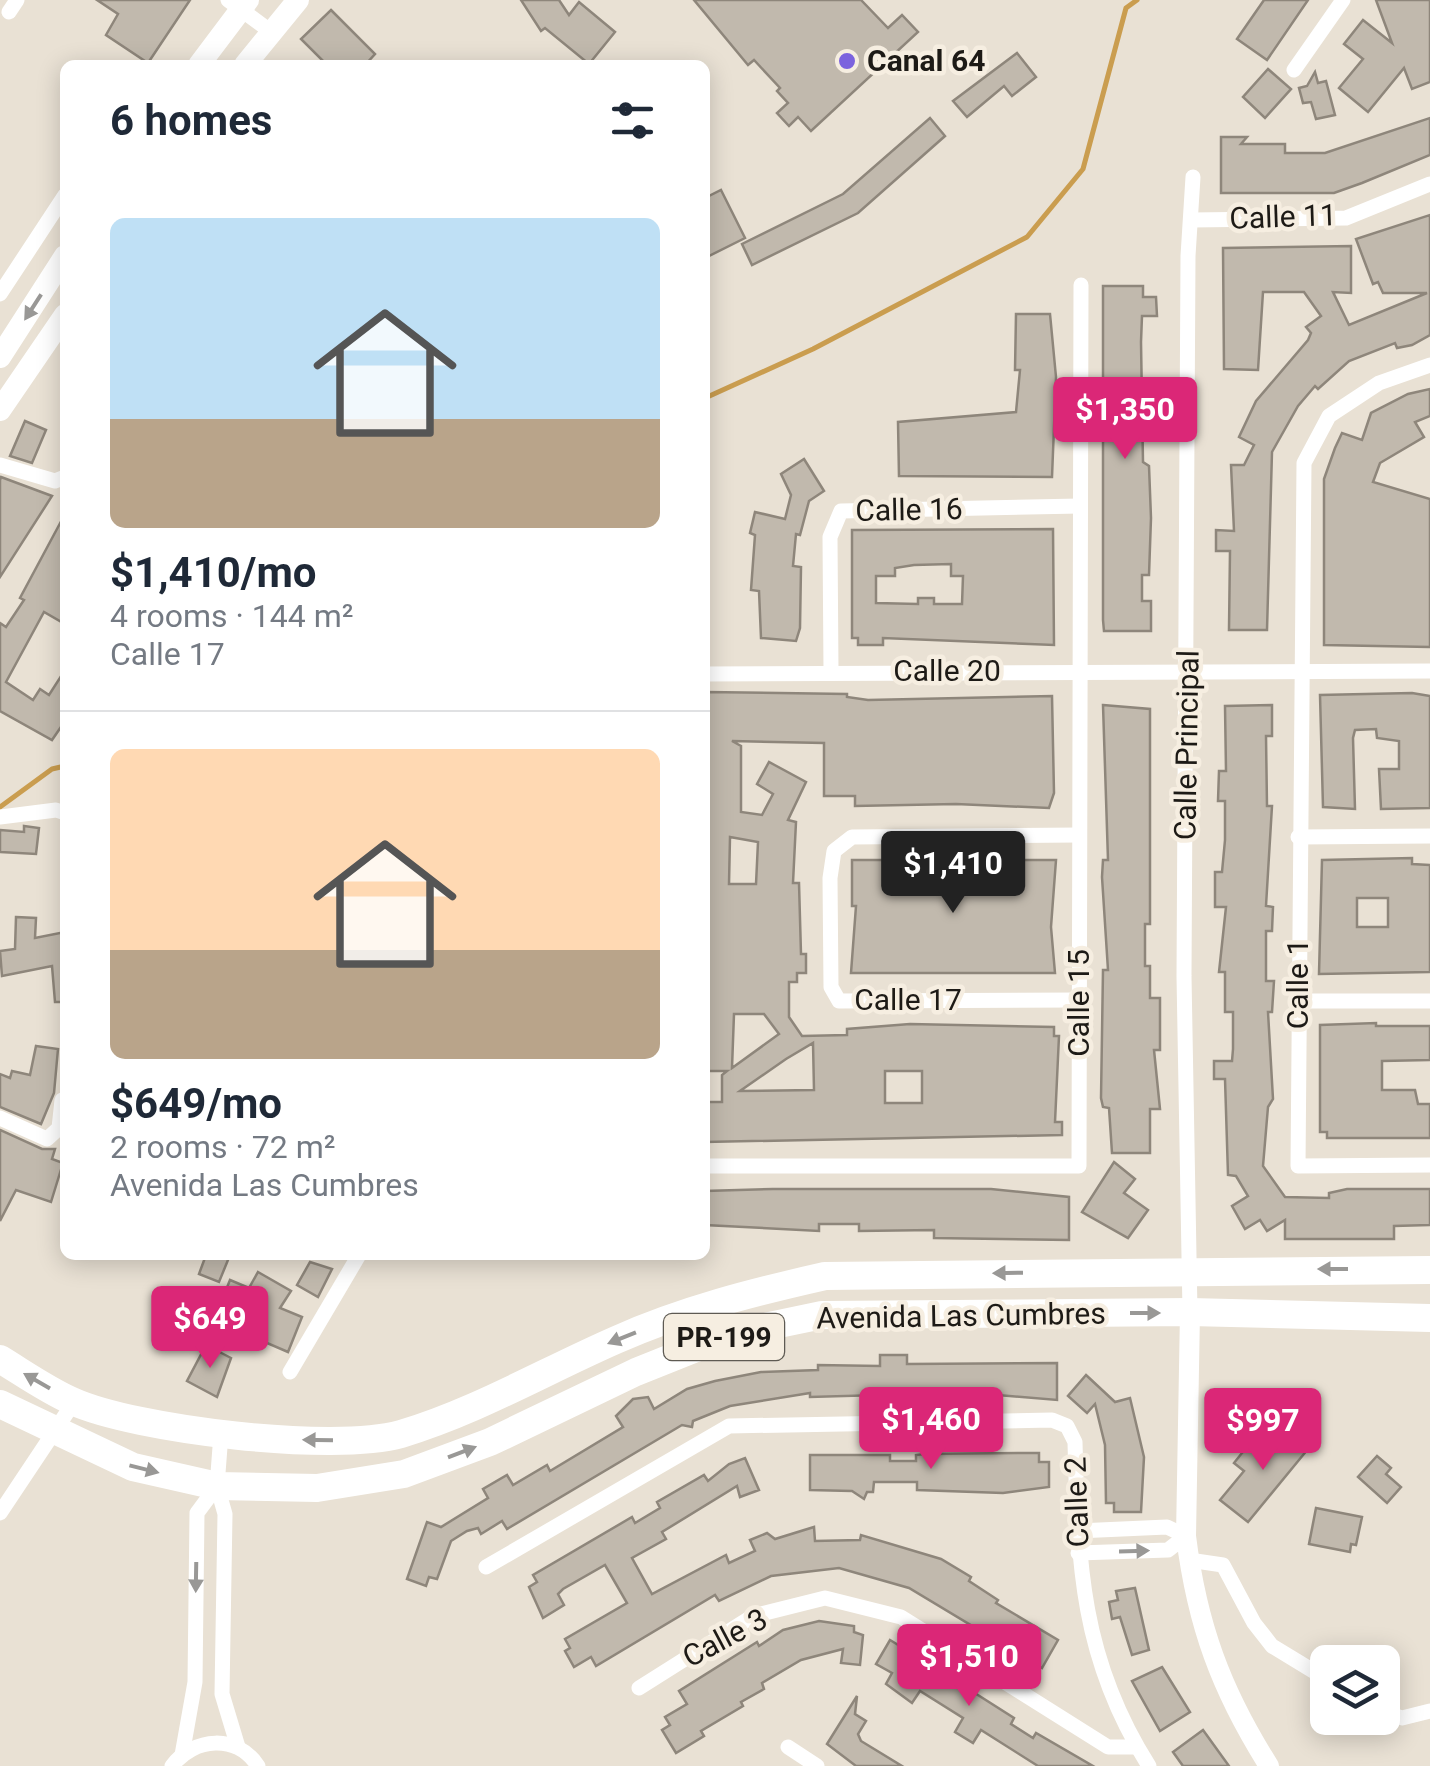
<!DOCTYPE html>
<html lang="en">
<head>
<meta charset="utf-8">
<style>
	body { margin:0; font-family:Roboto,sans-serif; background:#f6f6f7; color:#1f2937; height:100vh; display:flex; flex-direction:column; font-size:38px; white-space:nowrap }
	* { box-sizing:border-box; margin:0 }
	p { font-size:32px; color:#747a83 }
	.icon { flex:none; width:55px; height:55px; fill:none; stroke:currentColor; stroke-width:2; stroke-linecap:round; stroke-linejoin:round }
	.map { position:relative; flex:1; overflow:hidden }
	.panel { position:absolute; left:60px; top:60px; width:650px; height:1200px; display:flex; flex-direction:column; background:#fff; border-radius:15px; box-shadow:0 5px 25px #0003 }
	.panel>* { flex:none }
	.tools { position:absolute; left:1310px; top:1645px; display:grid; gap:20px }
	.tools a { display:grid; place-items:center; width:90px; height:90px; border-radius:15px; background:#fff; box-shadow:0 5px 25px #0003; font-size:50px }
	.price { position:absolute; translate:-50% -85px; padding:0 22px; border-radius:10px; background:#db2777; color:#fff; font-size:32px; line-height:65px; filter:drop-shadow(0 2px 5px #0008) }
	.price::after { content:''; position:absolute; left:50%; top:60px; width:30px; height:22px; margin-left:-15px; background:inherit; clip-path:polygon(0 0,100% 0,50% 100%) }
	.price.active { background:#222; color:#fff }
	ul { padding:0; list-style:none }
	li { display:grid; align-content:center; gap:20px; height:530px; padding:0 50px }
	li+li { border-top:2px solid #e0e1e3 }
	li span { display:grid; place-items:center; height:310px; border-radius:15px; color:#555 }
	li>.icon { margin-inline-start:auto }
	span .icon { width:180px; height:180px; fill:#fffc; stroke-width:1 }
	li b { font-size:42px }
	h2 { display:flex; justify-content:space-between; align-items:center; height:120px; padding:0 50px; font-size:42px }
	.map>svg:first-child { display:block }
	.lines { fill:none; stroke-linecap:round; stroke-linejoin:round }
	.stream { stroke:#ca9d4f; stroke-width:5 }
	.building { fill:#c1b9ad; stroke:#8e867b; stroke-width:2.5; fill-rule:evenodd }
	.street { stroke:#fff; stroke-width:15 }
	.secondary { stroke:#fff; stroke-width:20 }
	.primary { stroke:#fff; stroke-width:22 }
	.highway { stroke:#fff; stroke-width:28 }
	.oneway { fill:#999896 }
	.poi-dot { fill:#7c63de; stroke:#f6eee1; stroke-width:4 }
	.labels { text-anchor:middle; stroke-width:9; stroke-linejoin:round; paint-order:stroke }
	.shield { fill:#f6eee1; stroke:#5e5a53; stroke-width:2.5 }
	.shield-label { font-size:28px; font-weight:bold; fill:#1d1a16 }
	.poi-label { font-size:30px; font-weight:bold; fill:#1d1a16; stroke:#f6eee1; text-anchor:start }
	.street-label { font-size:30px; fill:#1d1a16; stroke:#f6eee1 }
</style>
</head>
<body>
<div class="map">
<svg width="1430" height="1766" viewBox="0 0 1430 1766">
	<rect width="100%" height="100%" fill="#e9e1d4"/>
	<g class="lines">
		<g class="stream">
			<polyline points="705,398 813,349 1027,237 1083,169 1126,8 1137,0"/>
			<polyline points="0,807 52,769 65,766"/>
		</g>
	</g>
	<g class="building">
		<polygon points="97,0 190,0 148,63 106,35 118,14"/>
		<polygon points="521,0 559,0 569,15 579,2 615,32 589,64 545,28 541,31"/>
		<polygon points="694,0 861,0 888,28 902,15 918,32 811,131 798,117 789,126 777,113 788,103 777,91 780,88 754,60 748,65"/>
		<polygon points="1264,0 1308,0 1267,60 1237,39"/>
		<polygon points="1376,0 1430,0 1430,82 1412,89 1404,68 1368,112 1339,88 1363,59 1344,44 1363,20 1392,43"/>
		<polygon points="331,10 375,54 365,65 327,65 301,39"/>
		<polygon points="1017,53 1036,77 1012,96 1004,86 967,117 953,101"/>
		<polygon points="1268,69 1291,89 1265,118 1243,97"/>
		<polygon points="1315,72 1318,83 1326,81 1335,115 1316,119 1311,102 1303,103 1299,88 1307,86"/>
		<polygon points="930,118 945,136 858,213 752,265 742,244 843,194"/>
		<polygon points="1430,118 1430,155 1362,183 1334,193 1221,193 1221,137 1247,137 1241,144 1285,144 1285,153 1325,153"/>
		<polygon points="721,190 745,238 705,258 705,198"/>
		<polygon points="1430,215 1430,335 1412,345 1397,348 1395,343 1349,361 1318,389 1315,386 1298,406 1272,452 1267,630 1229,630 1230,551 1216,551 1216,530 1234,531 1231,465 1244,465 1254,445 1239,437 1256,401 1308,340 1311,333 1306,327 1321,316 1304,292 1263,292 1258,370 1224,369 1223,248 1351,246 1351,293 1333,292 1349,325 1427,293 1383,293 1378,282 1373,284 1356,239"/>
		<polygon points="1103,286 1143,286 1143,297 1156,297 1157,316 1142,316 1141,342 1143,462 1149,466 1151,518 1149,575 1142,575 1142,601 1151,601 1151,631 1104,631 1103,620"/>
		<polygon points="1016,314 1050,314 1056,377 1052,477 899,476 898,422 1016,412 1020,370 1015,370"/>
		<polygon points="1430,389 1430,416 1415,422 1424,437 1380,463 1373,482 1430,499 1430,647 1324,645 1324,479 1335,448 1342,433 1362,440 1371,413 1408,394"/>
		<polygon points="25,421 46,430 32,463 10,456"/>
		<polygon points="804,459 824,491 809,501 800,535 796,534 793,566 801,567 800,628 796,641 761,638 759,591 751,590 755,535 750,533 755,512 785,519 791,495 781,474"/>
		<polygon points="1,477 52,496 0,577 0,480"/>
		<polygon points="65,514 65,624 44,612 6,682 33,700 40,689 49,695 65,670 65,721 52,740 0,711 0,623 6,627 24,600 20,598"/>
		<path d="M1053,529L1054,645L883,638V645H858V638H852V530ZM951,564V576H963L962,604H934V598H918V604L876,603V576H895V568L914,565Z"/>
		<path d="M705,692L847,694V697L868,700L1052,696L1054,793L1049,808L956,804L855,806V796H824V743L732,741L741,746V812L762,815L773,794L757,784L769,762L806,782L788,820L796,822L793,883H799L801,954H806V973H797V982H789V1017L802,1036L847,1035V1029L910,1024L1054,1027V1036H1059L1055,1122H1062V1135L705,1142V1102H722V1075L727,1071H705ZM730,837L758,842L756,884H729ZM734,1014H764L779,1034L732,1068ZM813,1043L814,1090L740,1091L786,1059ZM885,1071H922V1103H885Z"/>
		<polygon points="1412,693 1430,696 1430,808 1381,809 1379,769 1399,769 1399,741 1377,738 1376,729 1355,730 1353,738 1355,809 1323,807 1320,695"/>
		<polygon points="1103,705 1150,709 1150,924 1145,924 1145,966 1150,966 1150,998 1160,998 1160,1050 1154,1050 1160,1109 1150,1109 1150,1153 1112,1153 1109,1108 1103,1107 1101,1098 1103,970 1108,970 1102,877 1103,860 1108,860"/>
		<polygon points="1272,705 1272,736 1266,736 1267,806 1272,806 1266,906 1273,907 1272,931 1266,931 1266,981 1274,981 1272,1012 1268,1012 1273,1099 1268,1107 1263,1166 1285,1197 1329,1198 1329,1193 1347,1189 1430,1189 1430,1225 1394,1226 1394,1239 1285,1239 1285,1220 1267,1231 1260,1220 1245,1229 1232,1206 1248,1196 1236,1176 1228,1175 1225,1079 1214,1079 1214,1061 1232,1061 1233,1049 1233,1012 1225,1012 1225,972 1219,972 1226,907 1215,907 1215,872 1222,872 1225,840 1225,801 1218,801 1219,771 1226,771 1225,706"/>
		<polygon points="24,826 39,828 36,854 0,852 0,830 24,832"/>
		<path d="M1412,858V864L1430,865V972L1319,974L1322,860ZM1357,898H1388V927H1357Z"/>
		<polygon points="852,860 1056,860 1051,927 1055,973 851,973 856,906 852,906"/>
		<polygon points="16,917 36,918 35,938 65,932 65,1002 55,1002 52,966 2,976 0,951 15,949"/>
		<polygon points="1376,1023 1376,1026 1430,1026 1430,1060 1382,1061 1382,1090 1415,1090 1418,1104 1430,1104 1430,1138 1327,1138 1327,1132 1320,1132 1320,1025"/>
		<polygon points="36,1046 58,1049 54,1093 41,1124 0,1107 0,1074 10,1078 12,1071 30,1075"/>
		<polygon points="0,1130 42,1149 55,1149 52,1159 63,1163 51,1202 16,1190 0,1221"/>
		<polygon points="1114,1162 1135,1179 1124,1193 1148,1210 1128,1238 1082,1212"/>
		<polygon points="773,1189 991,1189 1069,1197 1069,1240 934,1238 934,1230 859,1231 859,1224 819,1224 819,1231 705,1225 705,1191"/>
		<polygon points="206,1255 230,1255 219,1282 199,1274"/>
		<polygon points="310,1262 332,1269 318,1297 297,1285"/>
		<polygon points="258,1272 291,1291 280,1308 302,1317 288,1352 246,1334 251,1324 231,1313 237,1300 224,1295 230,1280 249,1288"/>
		<polygon points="206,1345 231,1358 217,1397 187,1381"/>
		<polygon points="880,1355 907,1355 907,1364 1057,1363 1057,1400 986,1394 924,1394 924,1400 880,1401 880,1395 810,1397 810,1393 730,1406 693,1421 692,1427 682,1425 507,1529 502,1521 481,1534 478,1528 467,1531 451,1541 437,1579 429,1577 426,1586 407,1579 427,1522 441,1527 488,1498 483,1489 507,1475 513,1485 547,1465 550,1471 623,1427 616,1416 633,1399 648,1397 654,1409 687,1389 715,1381 761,1372 818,1370 818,1365 880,1366"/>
		<polygon points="1086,1375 1115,1402 1130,1398 1144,1457 1141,1512 1114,1512 1114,1503 1106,1503 1105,1445 1095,1404 1087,1413 1068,1396"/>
		<polygon points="1281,1427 1308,1449 1248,1522 1220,1500 1244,1471 1234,1463 1250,1443 1260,1452"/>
		<polygon points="1022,1453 1039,1453 1039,1462 1049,1462 1049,1487 1003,1493 917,1490 917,1482 874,1482 873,1492 867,1492 864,1499 852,1491 810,1490 810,1455 890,1455 890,1461 916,1461 916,1455 925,1454"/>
		<polygon points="1377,1456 1391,1468 1386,1474 1401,1487 1387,1503 1358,1477"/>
		<polygon points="745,1458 759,1490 740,1497 737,1486 662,1532 666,1539 632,1558 652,1594 726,1555 729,1563 755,1551 750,1540 767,1533 775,1539 814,1527 815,1541 860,1540 861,1535 941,1559 971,1577 969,1581 998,1600 996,1603 1058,1640 1042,1668 909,1588 839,1568 771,1576 719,1601 715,1595 596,1666 591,1657 574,1667 565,1651 570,1648 565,1639 627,1603 605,1565 563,1589 558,1594 564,1605 543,1618 529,1587 537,1582 533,1575 632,1517 635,1523 660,1508 657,1502 704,1475 708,1481 729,1464"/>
		<polygon points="1316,1508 1362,1517 1356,1545 1351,1544 1350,1552 1309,1544"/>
		<polygon points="1135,1588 1149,1650 1132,1655 1120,1617 1112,1619 1109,1602 1118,1600 1116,1591"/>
		<polygon points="819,1621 854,1626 854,1632 863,1635 860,1665 841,1663 843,1649 801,1660 762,1683 764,1689 741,1702 743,1706 701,1731 704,1736 676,1753 662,1730 670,1725 665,1717 687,1704 679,1691 757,1642 759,1646 783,1630"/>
		<polygon points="890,1640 926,1662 922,1668 945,1682 948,1676 1014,1718 1011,1724 1033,1738 1036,1733 1093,1766 1038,1766 981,1730 973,1743 955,1732 963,1718 920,1691 912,1703 886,1684 892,1673 876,1664"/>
		<polygon points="1162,1667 1190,1712 1160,1731 1132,1681"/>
		<polygon points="857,1696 855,1714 866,1721 858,1734 861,1741 902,1766 856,1766 827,1744"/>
		<polygon points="1203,1730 1229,1766 1183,1766 1173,1752"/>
	</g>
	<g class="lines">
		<g class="street">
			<polyline points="228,0 270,31"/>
			<polyline points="9,12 17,0"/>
			<polyline points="1294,70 1343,0"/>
			<polyline points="1191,220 1346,218 1430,184"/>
			<polyline points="0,294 65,195"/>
			<polyline points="1430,365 1379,383 1329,416 1304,463 1298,1166 1430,1165"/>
			<polyline points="0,465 55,481 65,477"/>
			<polyline points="831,671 830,537 841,511 1080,506"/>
			<polyline points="705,674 1430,671"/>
			<polyline points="0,817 56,810 65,813"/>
			<polyline points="1298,837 1430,836"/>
			<polyline points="1079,1000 839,1001 831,987 830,878 834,851 852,837 1079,835"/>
			<polyline points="1298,1001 1430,1001"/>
			<polyline points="0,1118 47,1139 59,1128 62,1100"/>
			<polyline points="705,1166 1079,1166 1081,285"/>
			<polyline points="1190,1312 1184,976 1188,256 1193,177"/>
			<polyline points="290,1372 359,1255"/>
			<polyline points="221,1434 217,1486 225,1514 222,1694 238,1747"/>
			<polyline points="0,1513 74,1402"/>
			<polyline points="1077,1531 1167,1527 1186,1536 1168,1550 1078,1553"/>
			<polyline points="1189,1560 1223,1565 1254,1623 1272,1646 1328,1680"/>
			<path d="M486,1567L729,1426L1052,1420L1067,1426L1075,1442C1078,1564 1081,1659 1149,1766"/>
			<polyline points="639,1688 753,1616 825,1598 901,1617 1108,1747 1137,1747"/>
			<polyline points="1382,1711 1402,1718 1430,1711"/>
			<polyline points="788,1747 817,1766"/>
			<polyline points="182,1755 195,1682 197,1513 217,1486"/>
			<path d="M172,1766C194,1737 237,1734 258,1766"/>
		</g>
		<path class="secondary" d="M1190,1312L1186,1536C1197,1625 1221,1690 1269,1766"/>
		<g class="primary">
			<polyline points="199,65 248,0"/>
			<polyline points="245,65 298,0"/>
			<polyline points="0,357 65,256"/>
			<polyline points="0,410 65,315"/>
		</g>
		<g class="highway">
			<path d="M0,1359C23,1373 47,1390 72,1401C136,1430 334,1453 401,1434C477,1411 543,1372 616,1340C683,1310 754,1292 825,1276L1430,1270"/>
			<polyline points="0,1404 133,1467 217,1486 317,1488 404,1474 490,1442 636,1372 731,1334 822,1315 1190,1312 1430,1318"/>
		</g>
	</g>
	<defs><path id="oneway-solid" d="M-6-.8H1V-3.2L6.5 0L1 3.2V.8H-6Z" transform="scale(2.5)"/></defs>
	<g class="oneway">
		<use href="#oneway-solid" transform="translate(33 307) rotate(123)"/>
		<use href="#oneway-solid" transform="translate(1333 1269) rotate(180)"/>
		<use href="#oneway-solid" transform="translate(1008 1273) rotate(179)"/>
		<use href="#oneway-solid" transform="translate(1145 1313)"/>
		<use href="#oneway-solid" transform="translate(622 1338) rotate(158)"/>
		<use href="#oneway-solid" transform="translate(37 1381) rotate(-150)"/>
		<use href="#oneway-solid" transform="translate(318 1440) rotate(-179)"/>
		<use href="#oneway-solid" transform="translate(462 1452) rotate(-21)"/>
		<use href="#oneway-solid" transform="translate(144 1469) rotate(14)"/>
		<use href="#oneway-solid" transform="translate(1134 1551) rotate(-2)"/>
		<use href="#oneway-solid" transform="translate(196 1577) rotate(91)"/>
	</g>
	<circle class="poi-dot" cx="847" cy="61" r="10"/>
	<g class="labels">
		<rect class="shield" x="664" y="1314" width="120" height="46" rx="8"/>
		<g class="shield-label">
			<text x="724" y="1347">PR-199</text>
		</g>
		<g class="poi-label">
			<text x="867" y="71">Canal 64</text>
		</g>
		<g class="street-label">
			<text transform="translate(1283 217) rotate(-2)" y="10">Calle 11</text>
			<text transform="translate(909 510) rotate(-1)" y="10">Calle 16</text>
			<text x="947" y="681">Calle 20</text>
			<text transform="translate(1187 745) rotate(-89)" y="10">Calle Principal</text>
			<text transform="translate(1298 984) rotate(-90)" y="10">Calle 1</text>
			<text x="908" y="1010">Calle 17</text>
			<text transform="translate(1079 1003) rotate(-90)" y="10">Calle 15</text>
			<text transform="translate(961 1316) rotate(-1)" y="10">Avenida Las Cumbres</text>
			<text transform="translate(1077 1502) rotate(-92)" y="10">Calle 2</text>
			<text transform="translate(725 1638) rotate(-28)" y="10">Calle 3</text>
		</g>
	</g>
</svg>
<div class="tools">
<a><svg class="icon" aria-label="layers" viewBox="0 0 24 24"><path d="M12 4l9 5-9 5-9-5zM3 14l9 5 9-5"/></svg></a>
</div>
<b class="price" style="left:1125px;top:462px">$1,350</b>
<b class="price active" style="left:953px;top:916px">$1,410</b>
<b class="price" style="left:210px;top:1371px">$649</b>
<b class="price" style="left:931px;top:1472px">$1,460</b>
<b class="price" style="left:1263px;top:1473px">$997</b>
<b class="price" style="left:969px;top:1709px">$1,510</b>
<section class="panel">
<h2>6 homes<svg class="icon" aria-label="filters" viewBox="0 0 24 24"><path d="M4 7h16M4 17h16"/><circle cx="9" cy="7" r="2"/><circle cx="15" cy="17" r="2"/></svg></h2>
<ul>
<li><span style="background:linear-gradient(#bfe0f5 65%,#b9a48a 0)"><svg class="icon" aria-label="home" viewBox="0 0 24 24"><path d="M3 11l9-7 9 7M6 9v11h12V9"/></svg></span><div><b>$1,410/mo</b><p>4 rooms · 144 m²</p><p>Calle 17</p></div></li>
<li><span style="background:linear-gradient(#ffd9b3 65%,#b9a48a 0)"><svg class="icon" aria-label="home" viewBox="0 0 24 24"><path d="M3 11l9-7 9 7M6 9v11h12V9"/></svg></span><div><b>$649/mo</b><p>2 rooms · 72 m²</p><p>Avenida Las Cumbres</p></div></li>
</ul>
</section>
</div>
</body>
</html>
